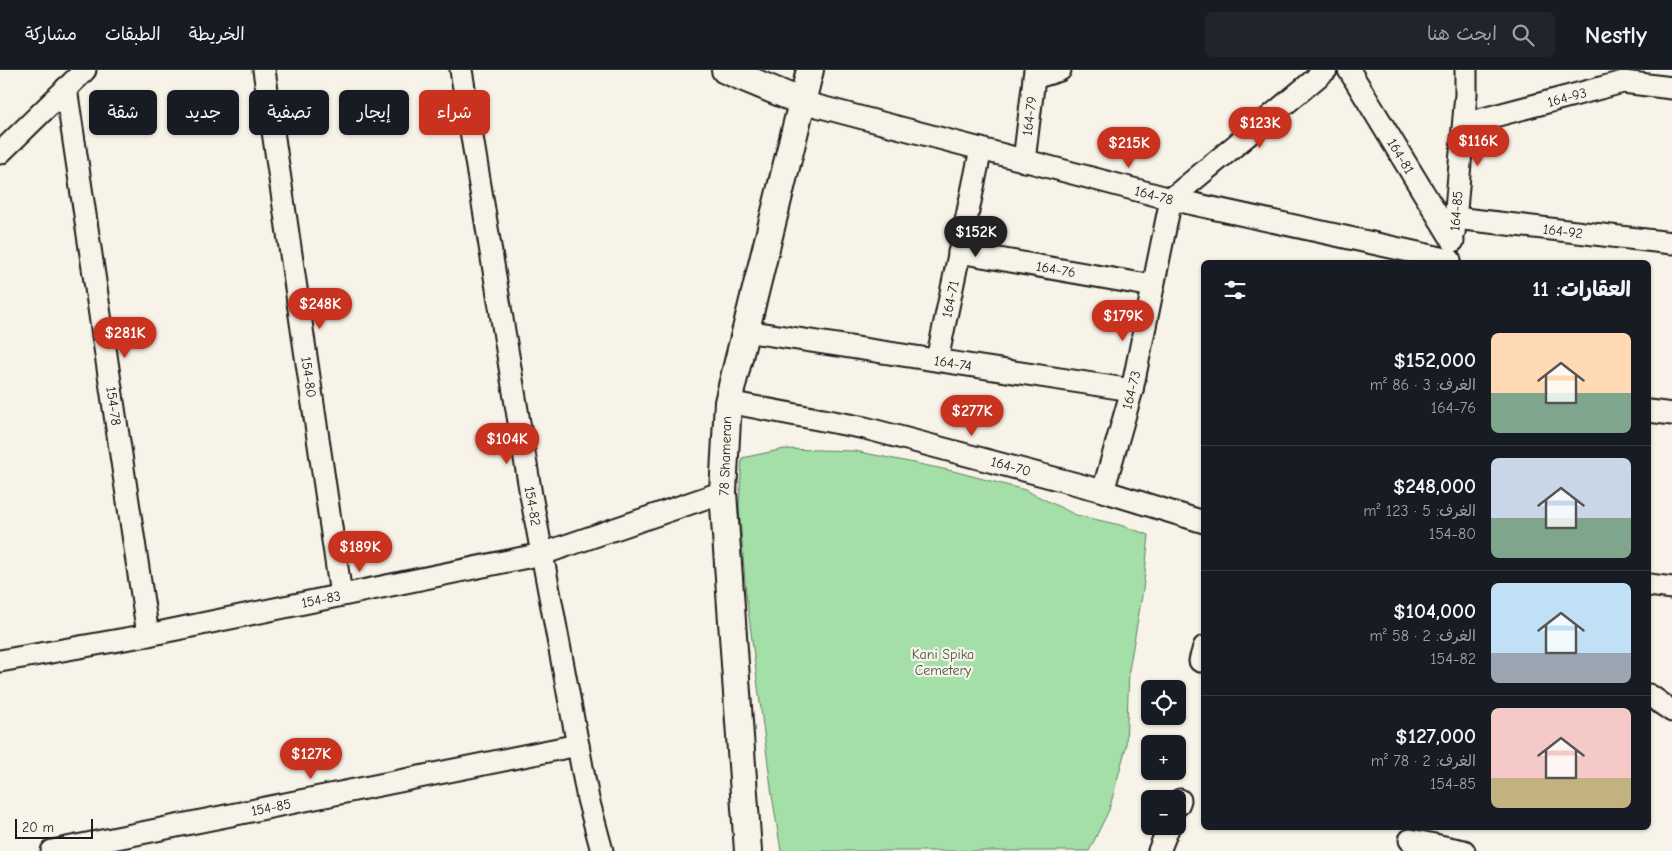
<!DOCTYPE html>
<html lang="ar">
<head>
<meta charset="utf-8">
<style>
	body { margin:0; font-family:"Comic Neue","Playpen Sans Arabic",sans-serif; background:#20242c; color:#f1f3f6; direction:rtl; height:100vh; display:flex; flex-direction:column; font-size:19px; white-space:nowrap }
	* { box-sizing:border-box; margin:0 }
	p { font-size:16px; color:#9ea1a6 }
	.icon { flex:none; width:28px; height:28px; fill:none; stroke:currentColor; stroke-width:2; stroke-linecap:round; stroke-linejoin:round }
	.map { position:relative; flex:1; overflow:hidden; direction:ltr }
	.side { position:absolute; left:1201px; top:190px; width:450px; height:570px; display:flex; flex-direction:column; background:#171b24; border-radius:8px; box-shadow:0 1px 4px #0004; direction:rtl }
	.side>* { flex:none }
	.guide { position:absolute; left:15px; top:20px; width:475px; height:45px; direction:rtl; display:flex; gap:10px }
	.fabs { position:absolute; left:1141px; top:610px; display:grid; gap:10px }
	.fabs a { display:grid; place-items:center; width:45px; height:45px; border-radius:8px; background:#171b24; box-shadow:0 1px 4px #0004; font-size:25px }
	.scale { position:absolute; left:15px; bottom:12px; width:78px; box-sizing:border-box; padding-left:5px; border:2px solid #1c1c1c; border-top:0; font-size:14px; line-height:18px; white-space:nowrap; color:#1c1c1c; -webkit-text-stroke:4px #f7f3e8; paint-order:stroke }
	.price { position:absolute; translate:-50% -42px; padding:0 11px; border-radius:18px; background:#c8321e; color:#fff; font-size:16px; line-height:32px; filter:drop-shadow(0 1px 2px #0008) }
	.price::after { content:''; position:absolute; left:50%; top:30px; width:15px; height:11px; margin-left:-8px; background:inherit; clip-path:polygon(0 0,100% 0,50% 100%) }
	.price.on { background:#222; color:#fff }
	ul { padding:0; list-style:none }
	li { display:flex; align-items:center; gap:15px; height:125px; padding:0 20px }
	li+li { border-top:1px solid #363941 }
	li span { display:grid; place-items:center; flex:none; width:140px; height:100px; border-radius:8px; color:#555 }
	li>.icon { margin-inline-start:auto }
	span .icon { width:60px; height:60px; fill:#fffc; stroke-width:1 }
	li b { font-size:21px }
	h2 { display:flex; justify-content:space-between; align-items:center; height:60px; padding:0 20px; font-size:21px }
	.pill { padding:0 18px; border-radius:8px; background:#171b24; box-shadow:0 1px 4px #0004; font-size:18px; line-height:45px }
	.pill.on { background:#c8321e; color:#fff }
	header { display:flex; align-items:center; gap:30px; box-sizing:border-box; height:70px; padding:0 25px; background:#171b24; border-bottom:1px solid #363941 }
	header strong { font-size:24px }
	nav { display:flex; gap:28px; margin-inline-start:auto; font-size:18px }
	.search { width:350px; height:45px; background:#20242c; display:flex; align-items:center; gap:12px; box-sizing:border-box; padding:0 18px; border-radius:8px; color:#9ea1a6; font-size:19px }
	.map>svg:first-child { display:block }
	.green { fill:#a3dfa6; stroke:#607e61 }
	.lines { fill:none; stroke-linecap:round; stroke-linejoin:round }
	.minor-casing { stroke:#1c1c1c; stroke-width:25 }
	.tertiary-casing { stroke:#1c1c1c; stroke-width:30 }
	.minor { stroke:#f7f3e8; stroke-width:21 }
	.tertiary { stroke:#f7f3e8; stroke-width:26 }
	.labels { text-anchor:middle; stroke-width:4.5; stroke-linejoin:round; paint-order:stroke }
	.street-label { font-size:14px; fill:#1c1c1c; stroke:#f7f3e8 }
	.park-label { font-size:14px; fill:#445645; stroke:#f7f3e8 }
</style>
</head>
<body>
<header>
<strong>Nestly</strong>
<div class="search"><svg class="icon" aria-label="search" viewBox="0 0 24 24"><circle cx="10" cy="10" r="6"/><path d="M15 15l6 6"/></svg>ابحث هنا</div>
<nav><a>الخريطة</a><a>الطبقات</a><a>مشاركة</a></nav>
</header>
<div class="map">
<svg width="1672" height="781" viewBox="0 0 1672 781">
	<rect width="100%" height="100%" fill="#f7f3e8"/>
	<filter id="ink" filterUnits="userSpaceOnUse"><feTurbulence type="fractalNoise" baseFrequency=".02" numOctaves="2"/><feDisplacementMap in="SourceGraphic" scale="10" xChannelSelector="R" yChannelSelector="G"/><feConvolveMatrix kernelMatrix="1 2 1 2 8 2 1 2 1" color-interpolation-filters="sRGB"/></filter>
	<g filter="url(#ink)">
		<polygon class="green" points="784,379 855,381 953,401 1025,420 1076,445 1120,455 1149,465 1143,520 1129,600 1126,677 1109,740 1089,781 781,781 772,725 746,524 739,437 742,388"/>
		<g class="lines">
			<defs>
				<g id="minor">
					<polyline points="264,0 341,525"/>
					<polyline points="461,0 531,425 588,729 602,781"/>
					<polyline points="1349,0 1453,171"/>
					<polyline points="1034,8 1060,0"/>
					<polyline points="66,18 148,565"/>
					<polyline points="802,32 1171,129 1450,190"/>
					<polyline points="1464,54 1623,12 1672,18"/>
					<polyline points="0,83 85,0"/>
					<polyline points="1024,91 1035,0"/>
					<polyline points="1455,148 1672,173"/>
					<polyline points="1454,163 1466,24 1466,0"/>
					<polyline points="959,182 1153,216"/>
					<polyline points="745,261 1132,320"/>
					<polyline points="937,290 981,79"/>
					<polyline points="728,332 865,358 1103,421 1204,452"/>
					<polyline points="1649,341 1672,344"/>
					<polyline points="1103,421 1132,320 1171,129 1326,0"/>
					<polyline points="1649,515 1672,518"/>
					<polyline points="0,591 148,565 542,484 723,422"/>
					<polyline points="1200,591 1204,577"/>
					<polyline points="1649,625 1672,641"/>
					<polyline points="1178,735 1180,730"/>
					<polyline points="1410,770 1464,781"/>
					<polyline points="52,781 578,675"/>
					<polyline points="1159,781 1169,756"/>
				</g>
				<g id="tertiary">
					<polyline points="725,0 802,32"/>
					<polyline points="748,781 723,422 728,332 810,0"/>
				</g>
			</defs>
			<use href="#minor" class="minor-casing"/>
			<use href="#tertiary" class="tertiary-casing"/>
			<use href="#minor" class="minor"/>
			<use href="#tertiary" class="tertiary"/>
		</g>
	</g>
	<g class="labels">
		<g class="street-label">
			<text transform="translate(1567 27) rotate(-15)" y="5">164-93</text>
			<text transform="translate(1029 46) rotate(-83)" y="5">164-79</text>
			<text transform="translate(1401 86) rotate(59)" y="5">164-81</text>
			<text transform="translate(1154 125) rotate(15)" y="5">164-78</text>
			<text transform="translate(1456 141) rotate(-85)" y="5">164-85</text>
			<text transform="translate(1563 161) rotate(7)" y="5">164-92</text>
			<text transform="translate(1056 199) rotate(10)" y="5">164-76</text>
			<text transform="translate(950 229) rotate(-78)" y="5">164-71</text>
			<text transform="translate(953 293) rotate(9)" y="5">164-74</text>
			<text transform="translate(309 307) rotate(82)" y="5">154-80</text>
			<text transform="translate(1131 320) rotate(-76)" y="5">164-73</text>
			<text transform="translate(114 336) rotate(82)" y="5">154-78</text>
			<text transform="translate(725 386) rotate(-88)" y="5">78 Shameran</text>
			<text transform="translate(1011 396) rotate(15)" y="5">164-70</text>
			<text transform="translate(533 436) rotate(80)" y="5">154-82</text>
			<text transform="translate(321 529) rotate(-11)" y="5">154-83</text>
			<text transform="translate(271 737) rotate(-11)" y="5">154-85</text>
		</g>
		<g class="park-label">
			<text x="943" y="589">Kani Spika<tspan x="943" dy="16">Cemetery</tspan></text>
		</g>
	</g>
</svg>
<div class="fabs">
<a><svg class="icon" aria-label="locate" viewBox="0 0 24 24"><circle cx="12" cy="12" r="6"/><path d="M12 2v4M12 18v4M2 12h4M18 12h4"/></svg></a>
<a>+</a>
<a>−</a>
</div>
<div class="scale">20 m</div>
<b class="price" style="left:1260px;top:79px">$123K</b>
<b class="price" style="left:1478px;top:97px">$116K</b>
<b class="price" style="left:1129px;top:99px">$215K</b>
<b class="price on" style="left:976px;top:188px">$152K</b>
<b class="price" style="left:320px;top:260px">$248K</b>
<b class="price" style="left:1123px;top:272px">$179K</b>
<b class="price" style="left:125px;top:289px">$281K</b>
<b class="price" style="left:972px;top:367px">$277K</b>
<b class="price" style="left:507px;top:395px">$104K</b>
<b class="price" style="left:360px;top:503px">$189K</b>
<b class="price" style="left:311px;top:710px">$127K</b>
<div class="guide">
<a class="pill on">شراء</a>
<a class="pill">إيجار</a>
<a class="pill">تصفية</a>
<a class="pill">جديد</a>
<a class="pill">شقة</a>
</div>
<section class="side">
<h2>العقارات: 11<svg class="icon" aria-label="filters" viewBox="0 0 24 24"><path d="M4 7h16M4 17h16"/><circle cx="9" cy="7" r="2"/><circle cx="15" cy="17" r="2"/></svg></h2>
<ul>
<li><span style="background:linear-gradient(#ffd9b3 60%,#7fa58c 0)"><svg class="icon" aria-label="home" viewBox="0 0 24 24"><path d="M3 11l9-7 9 7M6 9v11h12V9"/></svg></span><div><b>$152,000</b><p>الغرف: 3 · 86 m²</p><p>164-76</p></div></li>
<li><span style="background:linear-gradient(#c9d6e8 60%,#7fa58c 0)"><svg class="icon" aria-label="home" viewBox="0 0 24 24"><path d="M3 11l9-7 9 7M6 9v11h12V9"/></svg></span><div><b>$248,000</b><p>الغرف: 5 · 123 m²</p><p>154-80</p></div></li>
<li><span style="background:linear-gradient(#bfe0f5 70%,#9aa5b1 0)"><svg class="icon" aria-label="home" viewBox="0 0 24 24"><path d="M3 11l9-7 9 7M6 9v11h12V9"/></svg></span><div><b>$104,000</b><p>الغرف: 2 · 58 m²</p><p>154-82</p></div></li>
<li><span style="background:linear-gradient(#f6c9c9 70%,#c2b280 0)"><svg class="icon" aria-label="home" viewBox="0 0 24 24"><path d="M3 11l9-7 9 7M6 9v11h12V9"/></svg></span><div><b>$127,000</b><p>الغرف: 2 · 78 m²</p><p>154-85</p></div></li>
</ul>
</section>
</div>
</body>
</html>
